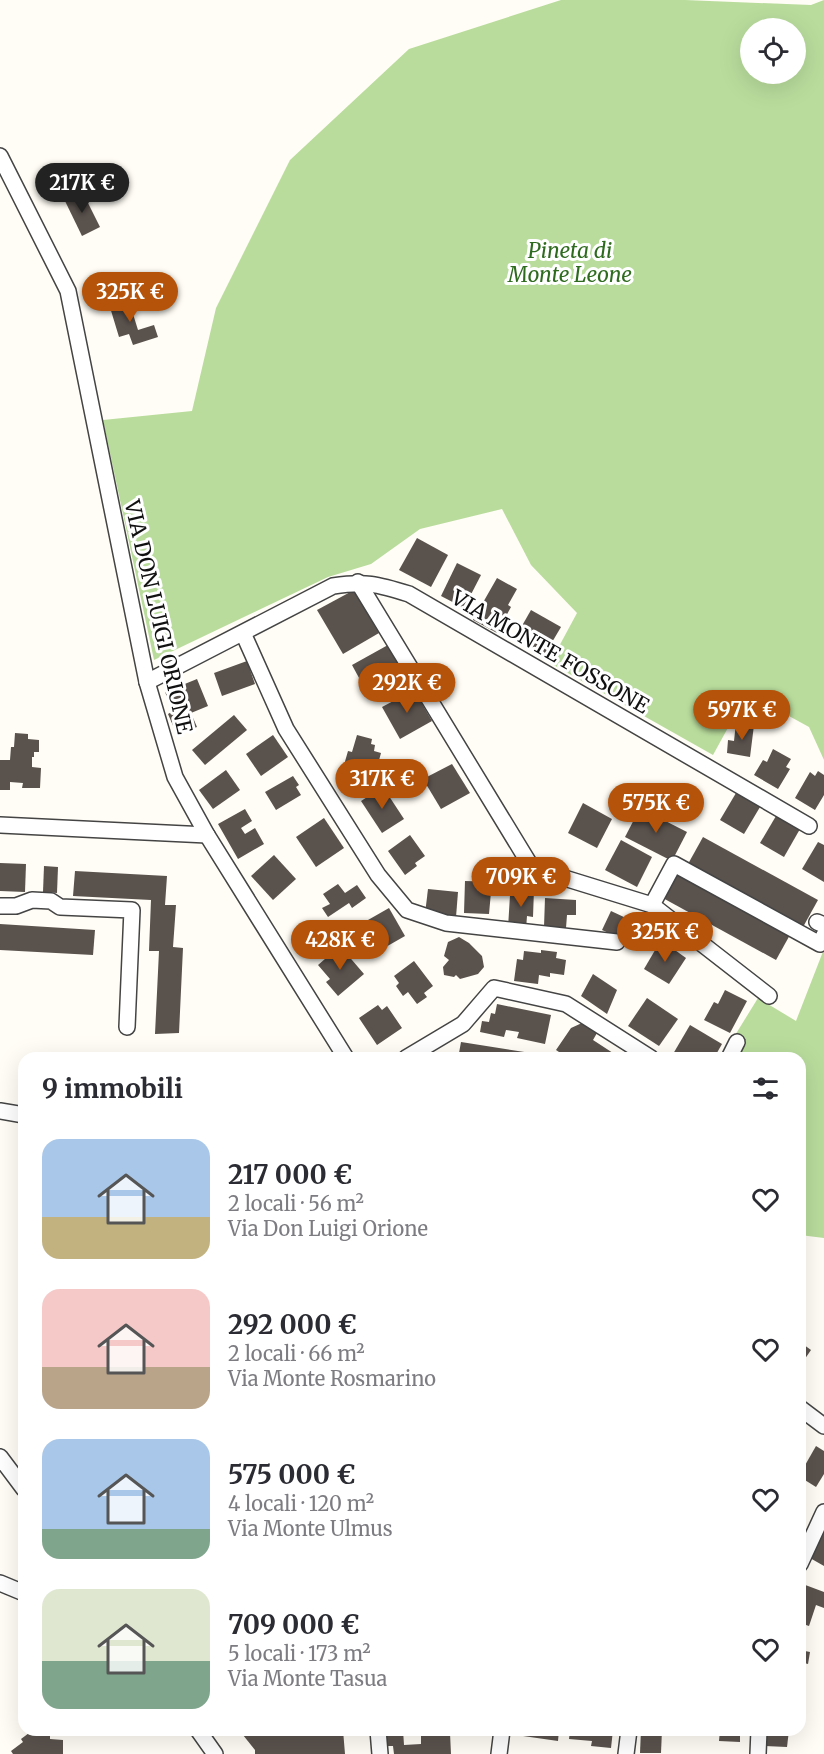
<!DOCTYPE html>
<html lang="it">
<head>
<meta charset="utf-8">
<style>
	body { margin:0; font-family:Merriweather,serif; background:#f2f2f3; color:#2b2b33; height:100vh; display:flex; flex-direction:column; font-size:22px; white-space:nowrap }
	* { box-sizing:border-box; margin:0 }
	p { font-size:20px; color:#7c7c81 }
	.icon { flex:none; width:33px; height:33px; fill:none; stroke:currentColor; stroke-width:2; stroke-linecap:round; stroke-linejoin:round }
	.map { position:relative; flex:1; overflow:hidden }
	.side { position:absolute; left:18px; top:1052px; width:788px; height:684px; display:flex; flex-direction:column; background:#fff; border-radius:18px; box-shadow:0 6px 24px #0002 }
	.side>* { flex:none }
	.tools { position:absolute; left:740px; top:18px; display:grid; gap:12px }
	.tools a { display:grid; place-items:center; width:66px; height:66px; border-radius:50%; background:#fff; box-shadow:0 6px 24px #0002; font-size:30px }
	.price { position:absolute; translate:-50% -51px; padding:0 14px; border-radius:21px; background:#b45309; color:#fff; font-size:20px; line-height:39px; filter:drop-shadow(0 2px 3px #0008) }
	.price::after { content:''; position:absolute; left:50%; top:36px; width:18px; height:14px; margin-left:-9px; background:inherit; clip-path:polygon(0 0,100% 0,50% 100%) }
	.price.selected { background:#222; color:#fff }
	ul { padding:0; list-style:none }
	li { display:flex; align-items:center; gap:18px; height:150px; padding:0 24px }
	li span { display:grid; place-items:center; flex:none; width:168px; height:120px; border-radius:18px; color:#555 }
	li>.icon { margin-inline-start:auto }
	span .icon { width:72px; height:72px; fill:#fffc; stroke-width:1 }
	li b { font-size:26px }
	h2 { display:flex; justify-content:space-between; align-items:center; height:72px; padding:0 24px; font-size:26px }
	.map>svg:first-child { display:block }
	.forest { fill:#b9dc9c; fill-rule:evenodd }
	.building { fill:#5a524d }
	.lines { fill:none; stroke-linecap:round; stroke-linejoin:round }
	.minor-casing { stroke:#444; stroke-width:18 }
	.minor { stroke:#fff; stroke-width:15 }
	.labels { text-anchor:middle; stroke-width:6; stroke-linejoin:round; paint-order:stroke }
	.park-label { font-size:21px; font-style:italic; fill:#2f6b1f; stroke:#fff }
	.street-label { font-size:21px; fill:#111; stroke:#fff }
</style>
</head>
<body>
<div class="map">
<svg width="824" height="1754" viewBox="0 0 824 1754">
	<rect width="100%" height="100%" fill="#fffdf5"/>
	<g class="forest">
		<path d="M561,0H685L811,5L824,0V760L809,727L747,693L713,755L550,663L577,613L531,565L502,509L420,529L371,564L328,577L154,660L103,420L192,411L216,308L290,160L409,49ZM750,28H795V74H750Z"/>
		<polygon points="824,949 824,1238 800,1235 800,1058 721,1058 758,998 796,1021"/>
	</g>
	<g class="building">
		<polygon points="83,193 100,227 82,236 65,201"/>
		<polygon points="128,298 138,330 154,325 158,337 133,345 129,334 119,337 109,304"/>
		<polygon points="417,538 448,555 431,587 399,570"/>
		<polygon points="457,563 481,575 464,608 441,596"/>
		<polygon points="497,578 517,589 508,605 511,607 497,633 473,620"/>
		<polygon points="354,590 379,633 343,654 317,610"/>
		<polygon points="531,610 561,627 545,654 515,638"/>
		<polygon points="388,645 408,680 371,700 352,665"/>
		<polygon points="247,661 255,684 222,696 214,673"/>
		<polygon points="197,679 208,706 191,713 197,727 177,735 168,714 173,711 165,692"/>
		<polygon points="414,690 432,721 400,739 382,707"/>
		<polygon points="234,715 247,730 205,765 192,750"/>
		<polygon points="736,723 754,725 750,757 727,753 728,740 734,741"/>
		<polygon points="15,733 28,734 28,739 39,740 39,752 34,752 34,757 32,757 32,767 41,768 40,788 22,788 23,783 10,782 10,790 0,790 0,760 10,760 11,747 14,747"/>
		<polygon points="273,735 288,757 261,776 246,754"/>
		<polygon points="357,735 372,739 371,744 375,745 374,751 381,753 378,764 373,763 372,767 362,765 361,769 344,765 348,751 352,752"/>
		<polygon points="773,749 791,759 786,767 790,769 778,789 754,775 763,760 767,762"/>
		<polygon points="452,764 470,793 441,809 423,779"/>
		<polygon points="226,770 240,790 213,809 199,790"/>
		<polygon points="818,771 824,775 824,795 815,810 795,798 810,772 815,776"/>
		<polygon points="293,776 299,785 296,787 301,795 276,810 265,792"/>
		<polygon points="383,787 404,819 382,833 361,801"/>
		<polygon points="736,793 760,807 744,834 720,820"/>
		<polygon points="583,803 612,819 597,848 568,833"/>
		<polygon points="640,808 687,832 672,861 625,837"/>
		<polygon points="245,809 252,821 241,828 245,834 255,828 264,844 238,859 218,824"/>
		<polygon points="776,816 800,829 784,857 760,843"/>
		<polygon points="324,818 344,848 316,867 296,837"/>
		<polygon points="410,835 425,856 415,863 417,866 405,875 388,851"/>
		<polygon points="703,837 818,900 803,927 688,864"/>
		<polygon points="621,840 652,857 637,887 605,870"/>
		<polygon points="818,842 824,845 824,882 802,869"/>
		<polygon points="274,855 296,879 273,900 251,876"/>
		<polygon points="0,863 26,864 25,892 0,891"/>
		<polygon points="44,866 58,867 57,893 43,892"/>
		<polygon points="676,870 791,933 776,960 661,897"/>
		<polygon points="75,871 167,876 165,905 176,905 173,947 183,948 179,1033 155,1034 159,951 149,951 151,900 73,896"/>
		<polygon points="465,881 497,882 497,892 491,892 489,914 464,913"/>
		<polygon points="338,884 345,893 357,885 366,898 352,908 349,903 328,917 322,908 330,904 323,894"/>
		<polygon points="514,888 534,889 533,917 527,916 526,929 508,928 510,895 514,895"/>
		<polygon points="428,889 458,892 456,917 425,914"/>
		<polygon points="545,898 576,900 576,915 567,915 566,928 544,927"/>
		<polygon points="389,908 405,936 384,948 368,920"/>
		<polygon points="611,911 641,925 633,944 602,930"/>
		<polygon points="0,924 95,930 93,955 0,950"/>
		<polygon points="459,937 469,943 482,956 484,967 478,974 460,979 456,975 454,977 444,975 443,967 449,960 444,956 448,942"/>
		<polygon points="661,940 686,958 669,984 644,969"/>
		<polygon points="340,946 364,974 338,996 326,982 330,979 318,965"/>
		<polygon points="541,950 557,952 556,958 566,960 564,975 550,973 550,977 539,975 538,984 514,981 517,959 523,960 524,951 541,953"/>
		<polygon points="414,961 433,986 424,993 427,997 417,1004 408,992 403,996 396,986 399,983 394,976"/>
		<polygon points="593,974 617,990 607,1014 581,996"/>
		<polygon points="725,990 747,1001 730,1033 704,1020 714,1002 718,1004"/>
		<polygon points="647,998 678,1019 659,1046 628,1026"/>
		<polygon points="497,1004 551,1015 545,1044 517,1038 519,1032 506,1030 504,1037 480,1032 482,1021 489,1022 491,1013 495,1014"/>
		<polygon points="378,1005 382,1010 387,1006 402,1028 377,1045 359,1018"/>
		<polygon points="582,1023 597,1033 593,1040 616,1055 615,1058 568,1058 556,1050 571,1028"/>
		<polygon points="690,1025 722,1044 714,1058 679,1058 673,1054"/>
		<polygon points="461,1042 531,1053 541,1058 466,1057 466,1053 459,1053"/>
		<polygon points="148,1053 192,1056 192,1058 148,1058"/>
		<polygon points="800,1342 811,1350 800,1366"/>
		<polygon points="816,1446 824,1451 824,1474 816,1487 800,1477 800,1474"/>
		<polygon points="824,1530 824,1566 810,1558"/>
		<polygon points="800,1583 824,1592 824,1608 816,1605 809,1626 800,1623"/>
		<polygon points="800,1650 810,1652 808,1664 800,1662"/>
		<polygon points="239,1730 343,1730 345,1754 255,1754 255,1750"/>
		<polygon points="384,1730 403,1730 404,1745 421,1744 421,1734 450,1733 451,1754 394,1754 393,1746 385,1746"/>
		<polygon points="517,1730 559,1730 558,1741 516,1735"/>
		<polygon points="570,1730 591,1731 613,1730 611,1748 591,1746 592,1741 569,1739"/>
		<polygon points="641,1730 662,1730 661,1753 640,1753"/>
		<polygon points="720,1730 740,1730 740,1742 719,1741"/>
		<polygon points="767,1730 789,1730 787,1747 765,1746"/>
		<polygon points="29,1733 50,1734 50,1739 63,1740 63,1754 13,1754 11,1751 23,1742 21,1739"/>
	</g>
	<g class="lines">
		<defs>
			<g id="minor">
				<polyline points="0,156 68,291 147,682 175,777 207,835 346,1058"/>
				<polyline points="358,582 532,868 652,905 769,996"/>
				<polyline points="243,633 286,729 378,875 407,910 446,923 617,942"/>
				<path d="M147,682L333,586C365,581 377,584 409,594L809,826"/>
				<polyline points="0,825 207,835"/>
				<polyline points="652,905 674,864 820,944 824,935"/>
				<polyline points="0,906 16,906 32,900 51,901 60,907 132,910 127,1027"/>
				<polyline points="817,922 824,925"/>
				<polyline points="406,1058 463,1024 494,988 566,1004 651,1058"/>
				<polyline points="729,1058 737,1042"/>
				<polyline points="0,1111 24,1115"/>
				<polyline points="800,1408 824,1426"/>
				<polyline points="0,1457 24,1489"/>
				<polyline points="800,1564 824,1512"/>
				<polyline points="0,1583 24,1593"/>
				<polyline points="198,1730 215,1754"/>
				<polyline points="378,1730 380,1754"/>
				<polyline points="499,1754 502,1730"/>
				<polyline points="626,1754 629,1730"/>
				<polyline points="758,1754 759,1730"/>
			</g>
		</defs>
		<use href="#minor" class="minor-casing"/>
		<use href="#minor" class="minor"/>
	</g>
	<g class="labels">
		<g class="park-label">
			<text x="570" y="258">Pineta di<tspan x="570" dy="24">Monte Leone</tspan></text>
		</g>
		<g class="street-label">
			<text transform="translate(158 617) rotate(77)" y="7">VIA DON LUIGI ORIONE</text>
			<text transform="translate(550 652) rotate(30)" y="7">VIA MONTE FOSSONE</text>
		</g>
	</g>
</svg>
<div class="tools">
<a><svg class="icon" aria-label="locate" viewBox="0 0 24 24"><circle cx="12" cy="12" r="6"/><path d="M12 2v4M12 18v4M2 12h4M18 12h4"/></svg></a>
</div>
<b class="price selected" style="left:82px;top:214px">217K €</b>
<b class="price" style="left:130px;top:323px">325K €</b>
<b class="price" style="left:407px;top:714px">292K €</b>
<b class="price" style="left:742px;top:741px">597K €</b>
<b class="price" style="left:382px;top:810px">317K €</b>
<b class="price" style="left:656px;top:834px">575K €</b>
<b class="price" style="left:521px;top:908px">709K €</b>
<b class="price" style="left:665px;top:963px">325K €</b>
<b class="price" style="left:340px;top:971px">428K €</b>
<section class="side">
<h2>9 immobili<svg class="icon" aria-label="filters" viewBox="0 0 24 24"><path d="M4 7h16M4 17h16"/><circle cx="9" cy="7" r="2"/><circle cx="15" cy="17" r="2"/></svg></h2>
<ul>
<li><span style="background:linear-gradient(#a9c7e8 65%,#c2b280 0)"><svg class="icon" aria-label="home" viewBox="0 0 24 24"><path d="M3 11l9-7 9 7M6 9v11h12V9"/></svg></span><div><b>217 000 €</b><p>2 locali · 56 m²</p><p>Via Don Luigi Orione</p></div><svg class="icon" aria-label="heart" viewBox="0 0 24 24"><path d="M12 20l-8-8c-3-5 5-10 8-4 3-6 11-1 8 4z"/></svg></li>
<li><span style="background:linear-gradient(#f6c9c9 65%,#b9a48a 0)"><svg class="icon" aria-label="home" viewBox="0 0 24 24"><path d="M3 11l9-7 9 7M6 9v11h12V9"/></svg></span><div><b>292 000 €</b><p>2 locali · 66 m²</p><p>Via Monte Rosmarino</p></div><svg class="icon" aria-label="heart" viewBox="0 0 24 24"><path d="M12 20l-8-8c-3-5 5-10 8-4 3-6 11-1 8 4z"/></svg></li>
<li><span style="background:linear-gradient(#a9c7e8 75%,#7fa58c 0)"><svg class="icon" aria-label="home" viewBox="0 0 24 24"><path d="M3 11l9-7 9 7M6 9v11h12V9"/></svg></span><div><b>575 000 €</b><p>4 locali · 120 m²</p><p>Via Monte Ulmus</p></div><svg class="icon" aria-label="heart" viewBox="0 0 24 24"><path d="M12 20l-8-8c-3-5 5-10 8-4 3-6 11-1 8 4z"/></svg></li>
<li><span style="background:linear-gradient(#dfe7d0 60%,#7fa58c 0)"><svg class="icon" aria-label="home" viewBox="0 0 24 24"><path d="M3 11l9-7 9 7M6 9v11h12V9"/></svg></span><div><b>709 000 €</b><p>5 locali · 173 m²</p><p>Via Monte Tasua</p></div><svg class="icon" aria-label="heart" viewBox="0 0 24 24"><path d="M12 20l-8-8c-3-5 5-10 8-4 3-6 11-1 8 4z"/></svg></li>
</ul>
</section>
</div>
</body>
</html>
